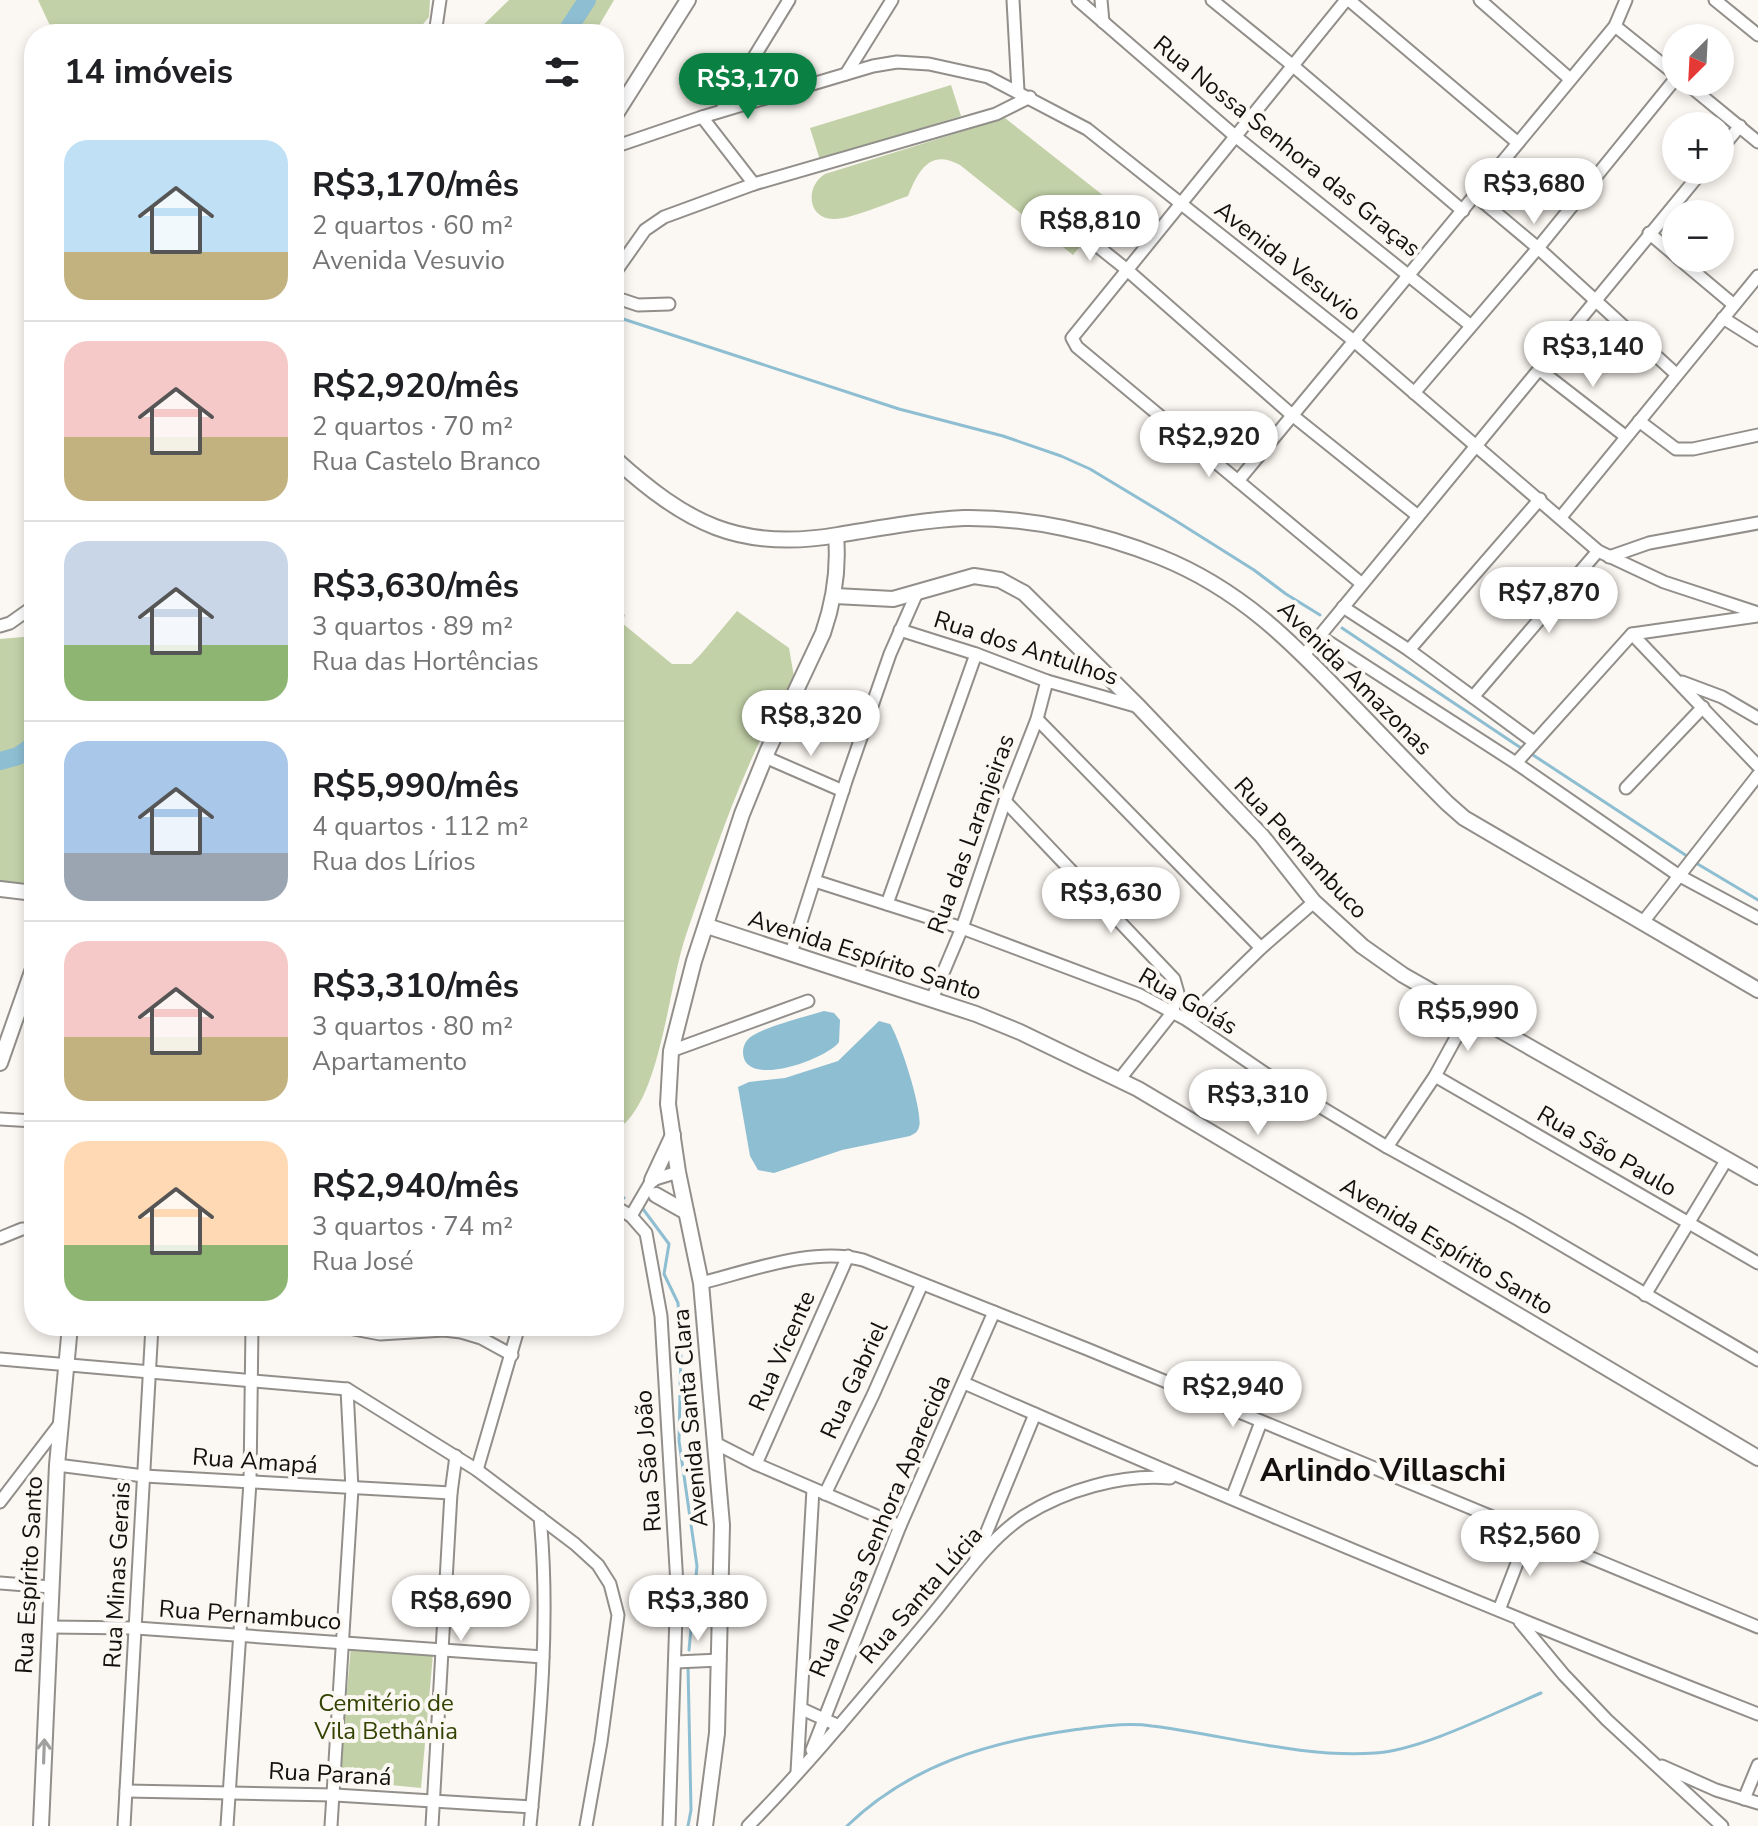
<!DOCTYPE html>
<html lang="pt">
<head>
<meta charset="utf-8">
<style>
	body { margin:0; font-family:"Nunito Sans",sans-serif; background:#f2f2f2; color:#202124; height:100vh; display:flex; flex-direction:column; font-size:30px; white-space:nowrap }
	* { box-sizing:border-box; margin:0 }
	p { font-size:26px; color:#757577 }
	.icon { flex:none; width:44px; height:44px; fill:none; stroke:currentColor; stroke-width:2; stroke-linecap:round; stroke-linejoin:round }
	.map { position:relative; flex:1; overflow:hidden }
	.sheet { position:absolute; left:24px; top:24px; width:600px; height:1312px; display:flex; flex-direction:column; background:#fff; border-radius:32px; box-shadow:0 4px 12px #0003 }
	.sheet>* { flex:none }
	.needle { width:52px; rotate:204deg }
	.fabs { position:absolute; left:1662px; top:24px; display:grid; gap:16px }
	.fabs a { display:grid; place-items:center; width:72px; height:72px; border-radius:50%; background:#fff; box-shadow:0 4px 12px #0003; font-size:40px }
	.price { position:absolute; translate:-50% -68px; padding:0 18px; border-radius:28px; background:#fff; color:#222; font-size:26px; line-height:52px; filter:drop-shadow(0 2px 4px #0008) }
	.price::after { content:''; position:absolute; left:50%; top:48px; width:24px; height:18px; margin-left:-12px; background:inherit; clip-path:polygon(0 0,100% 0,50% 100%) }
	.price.current { background:#0b8043; color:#fff }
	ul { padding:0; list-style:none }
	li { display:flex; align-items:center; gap:24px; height:200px; padding:0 40px }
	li+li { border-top:2px solid #e0e0e0 }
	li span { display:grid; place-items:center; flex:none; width:224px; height:160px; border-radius:24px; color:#555 }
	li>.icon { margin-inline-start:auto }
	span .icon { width:96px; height:96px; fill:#fffc; stroke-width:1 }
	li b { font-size:34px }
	h2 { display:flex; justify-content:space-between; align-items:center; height:96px; padding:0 40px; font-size:34px }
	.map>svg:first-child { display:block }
	.green { fill:#c2d1a8 }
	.water { fill:#8ebed2 }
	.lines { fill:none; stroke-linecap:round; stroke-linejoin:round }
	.stream { stroke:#8ebed2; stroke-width:3 }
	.river { stroke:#8ebed2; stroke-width:18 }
	.street-casing { stroke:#928f8b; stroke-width:15 }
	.secondary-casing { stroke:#928f8b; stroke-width:18 }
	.street { stroke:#fff; stroke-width:11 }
	.secondary { stroke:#fff; stroke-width:14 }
	.oneway { stroke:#a0a09f }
	.labels { text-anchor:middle; stroke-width:8; stroke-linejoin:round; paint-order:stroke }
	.street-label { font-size:24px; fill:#12110f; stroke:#fbf7f2 }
	.park-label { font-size:24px; fill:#324200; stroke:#fbf7f2 }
	.district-label { font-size:32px; font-weight:bold; fill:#12110f; stroke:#fbf7f2 }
</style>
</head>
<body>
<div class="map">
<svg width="1758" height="1826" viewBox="0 0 1758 1826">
	<rect width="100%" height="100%" fill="#fbf7f2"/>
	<g class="green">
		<polygon points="38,0 430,0 429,17 415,34 54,34"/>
		<polygon points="509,0 614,0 594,34 474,34"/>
		<polygon points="951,85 961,116 820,160 810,128"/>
		<path d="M1005,118L1114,204L1073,255L960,165C930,148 918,171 908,196C890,202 852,219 834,219C807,219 805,186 825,174Z"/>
		<path d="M614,604L625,615L622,623L672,664H691L701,654L737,611L789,648L794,677C746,756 716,847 686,935C669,985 662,1082 628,1120C625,1124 618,1128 614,1131Z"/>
		<polygon points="34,636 34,878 23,883 0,882 0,639"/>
		<polygon points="351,1646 433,1654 421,1788 339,1780"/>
	</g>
	<g class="water">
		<path d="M824,1011L834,1013L840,1020L839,1042C827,1059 743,1090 743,1052C743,1045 747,1039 752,1036C767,1026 805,1017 824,1011Z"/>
		<path d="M879,1021L890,1024C899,1037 924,1113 919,1127C917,1133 915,1133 910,1136L842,1150L774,1173L758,1170L750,1156L738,1087L749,1082L785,1078L838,1061Z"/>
	</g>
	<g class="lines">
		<g class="stream">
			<polyline points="614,316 899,409 1003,436 1061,456 1090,469 1173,519 1254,570 1286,594 1320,615"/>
			<polyline points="1342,628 1521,748"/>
			<polyline points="1533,755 1690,858"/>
			<polyline points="1696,863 1758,900"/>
			<polyline points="614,1194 624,1198"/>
			<polyline points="643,1209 669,1244 664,1274 678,1303 681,1348 679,1441 697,1566 689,1650"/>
			<polyline points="688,1666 691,1810 688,1826"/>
			<path d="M847,1826C910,1765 989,1742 1073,1730C1100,1727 1125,1722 1152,1726C1225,1735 1301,1758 1375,1753C1422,1750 1496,1712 1541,1693"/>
		</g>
		<g class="river">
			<polyline points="565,34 587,0"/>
			<polyline points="0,761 18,756 34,745"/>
		</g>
		<defs>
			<g id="street">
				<polyline points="1013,0 1018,91"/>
				<polyline points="1078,0 1235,136 1470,325"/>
				<polyline points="1101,0 1103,22"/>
				<polyline points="1212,0 1292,65 1463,211"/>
				<polyline points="1346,0 1072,338 1077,347 1362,584"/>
				<polyline points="1349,0 1518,143"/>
				<polyline points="1480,0 1570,79"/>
				<polyline points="1715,0 1758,35"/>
				<polyline points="1615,26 1676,75"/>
				<polyline points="435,34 440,0"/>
				<polyline points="846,74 892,0"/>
				<polyline points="1685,82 1758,142"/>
				<polyline points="721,111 789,0"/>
				<polyline points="614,147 702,117 873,66 897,62 929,64 988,77 1087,129 1354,341 1598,551 1664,582 1758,613"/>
				<polyline points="1720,150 1740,126"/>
				<polyline points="754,184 996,114 1030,97"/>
				<polyline points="1476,196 1538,248 1676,374"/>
				<polyline points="1076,229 1126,269 1292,415 1418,516"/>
				<polyline points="1649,233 1676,256"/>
				<polyline points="1678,258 1734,305"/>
				<polyline points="614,274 645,230 664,217 754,184 702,117"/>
				<polyline points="614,297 638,305 669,304"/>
				<polyline points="1723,318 1758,340"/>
				<polyline points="1540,370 1625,436"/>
				<polyline points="1414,393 1538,248 1676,78"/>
				<polyline points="1639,421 1676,449 1693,449 1758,435"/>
				<polyline points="1238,481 1615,26 1626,0"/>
				<polyline points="1561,517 1758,276"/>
				<polyline points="1609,557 1649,543 1758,523"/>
				<polyline points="1343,607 1409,650 1534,742"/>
				<polyline points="0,626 10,623 34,606"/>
				<polyline points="900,630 976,654 1047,681 1139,707"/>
				<polyline points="1632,634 1758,766"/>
				<polyline points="1321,637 1516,763 1678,875 1758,918"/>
				<polyline points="1409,650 1540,499"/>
				<polyline points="1304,655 1703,170"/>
				<polyline points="1682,682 1722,697 1758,718"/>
				<polyline points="1473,697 1598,551"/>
				<polyline points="1037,719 1261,948"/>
				<polyline points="765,757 843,791"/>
				<polyline points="1516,763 1632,634 1758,616"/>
				<polyline points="1626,788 1703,707"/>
				<polyline points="1005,801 1174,979 1178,993 1172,1013 1119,1080"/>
				<polyline points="815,881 962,928 1140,995 1187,1020 1266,1074 1387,1147 1519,1220 1758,1360"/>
				<polyline points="887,904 976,654"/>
				<polyline points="1643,922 1758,775"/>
				<polyline points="791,953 846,781 890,654 916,595"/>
				<polyline points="932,999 962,928 1005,801 1037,719 1047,681"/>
				<polyline points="1187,1020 1261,948 1314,902"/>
				<polyline points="671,1051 808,1001"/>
				<polyline points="1435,1076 1758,1263"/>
				<polyline points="0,1119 34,1121"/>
				<polyline points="1387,1147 1435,1076 1470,1012"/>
				<polyline points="614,1206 631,1216 646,1233 661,1316 677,1585 669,1826"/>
				<polyline points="631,1216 652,1180 678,1172"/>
				<polyline points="0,1238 22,1229 34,1229"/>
				<path d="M701,1283C750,1271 814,1246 863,1260L1087,1349L1758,1627"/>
				<polyline points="1645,1295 1727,1159"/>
				<polyline points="338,1326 380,1334 444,1330 461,1332 481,1338 512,1355"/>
				<polyline points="0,1359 347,1389 477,1470 575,1544 598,1565 610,1584 618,1615 601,1742 586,1826"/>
				<path d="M964,1383C1226,1498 1491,1610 1758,1714"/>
				<polyline points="717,1444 756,1464 900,1526"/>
				<polyline points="756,1464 848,1256"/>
				<polyline points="57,1465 144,1476 451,1493"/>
				<polyline points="477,1470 519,1326"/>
				<polyline points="825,1494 873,1395 922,1284"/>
				<polyline points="1232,1498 1261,1422"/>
				<polyline points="0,1502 62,1421"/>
				<polyline points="976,1558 1035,1414"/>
				<polyline points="0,1583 51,1587"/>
				<polyline points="1499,1610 1529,1532"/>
				<polyline points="1520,1622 1564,1675 1607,1720 1722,1826"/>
				<polyline points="49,1627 136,1628 543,1657"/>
				<polyline points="676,1662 720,1660"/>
				<polyline points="802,1709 839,1726"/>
				<polyline points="812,1750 900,1526 994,1312"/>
				<polyline points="1662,1766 1716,1790 1758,1803"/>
				<polyline points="797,1772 813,1489"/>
				<polyline points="126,1791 335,1795 532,1807"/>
				<polyline points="1744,1799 1758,1765"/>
				<polyline points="124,1826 152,1326"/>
				<polyline points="227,1826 250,1482 252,1326"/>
				<polyline points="331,1826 352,1489 347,1389"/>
				<polyline points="432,1826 451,1493 456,1456"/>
				<path d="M530,1826C540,1724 550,1619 540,1517"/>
				<path d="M748,1826C812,1761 870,1689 929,1619C958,1585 986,1541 1024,1516C1065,1490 1121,1474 1170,1478"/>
			</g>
			<g id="secondary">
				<polyline points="614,117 688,0"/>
				<path d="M614,458C686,523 739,552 838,535C880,528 922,520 964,518C1029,517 1100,533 1160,557C1240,589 1292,642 1350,703C1382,736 1414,770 1447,803L1464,818L1758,990"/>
				<polyline points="835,596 893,599 974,576 1000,580 1024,593 1139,707 1262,836 1314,902 1362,946 1403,975 1758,1177"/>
				<polyline points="0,889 34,893"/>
				<polyline points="707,926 976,1014 1020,1032 1138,1089 1758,1458"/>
				<polyline points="0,1063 34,966"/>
				<polyline points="652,1180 673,1135"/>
				<polyline points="656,1195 686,1212"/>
				<polyline points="41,1826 57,1465 70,1326"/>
				<path d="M705,1826L717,1733L722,1525L701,1283L678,1172L668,1104L671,1051L694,961L742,814L768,750L823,633C834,601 839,570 836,536"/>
			</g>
		</defs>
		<use href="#street" class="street-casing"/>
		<use href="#secondary" class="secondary-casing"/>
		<use href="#street" class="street"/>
		<use href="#secondary" class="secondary"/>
	</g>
	<defs><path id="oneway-shaft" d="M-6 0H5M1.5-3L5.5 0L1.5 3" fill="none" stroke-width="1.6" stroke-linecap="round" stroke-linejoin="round" transform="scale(2)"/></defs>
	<use class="oneway" href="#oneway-shaft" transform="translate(44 1751) rotate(-88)"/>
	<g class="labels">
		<g class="street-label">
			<text transform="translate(1287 146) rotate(39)" y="8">Rua Nossa Senhora das Graças</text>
			<text transform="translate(1288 261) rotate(38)" y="8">Avenida Vesuvio</text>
			<text transform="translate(1026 648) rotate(18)" y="8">Rua dos Antulhos</text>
			<text transform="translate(1355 678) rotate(45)" y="8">Avenida Amazonas</text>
			<text transform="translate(971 834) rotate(-70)" y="8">Rua das Laranjeiras</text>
			<text transform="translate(1301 848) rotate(47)" y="8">Rua Pernambuco</text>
			<text transform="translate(865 955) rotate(18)" y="8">Avenida Espírito Santo</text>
			<text transform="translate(1188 1001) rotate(30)" y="8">Rua Goiás</text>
			<text transform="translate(1607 1151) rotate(30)" y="8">Rua São Paulo</text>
			<text transform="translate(1447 1246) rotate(31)" y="8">Avenida Espírito Santo</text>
			<text transform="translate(782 1351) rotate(-66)" y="8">Rua Vicente</text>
			<text transform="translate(854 1380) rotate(-65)" y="8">Rua Gabriel</text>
			<text transform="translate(690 1418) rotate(-95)" y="8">Avenida Santa Clara</text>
			<text transform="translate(255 1461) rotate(4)" y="8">Rua Amapá</text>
			<text transform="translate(648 1461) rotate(-94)" y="8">Rua São João</text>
			<text transform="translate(880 1526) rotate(-67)" y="8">Rua Nossa Senhora Aparecida</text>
			<text transform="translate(29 1575) rotate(-87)" y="8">Rua Espírito Santo</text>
			<text transform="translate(117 1575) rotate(-87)" y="8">Rua Minas Gerais</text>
			<text transform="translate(921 1595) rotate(-49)" y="8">Rua Santa Lúcia</text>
			<text transform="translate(250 1615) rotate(4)" y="8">Rua Pernambuco</text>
			<text transform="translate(330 1774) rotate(3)" y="8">Rua Paraná</text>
		</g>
		<g class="park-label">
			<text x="386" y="1711">Cemitério de<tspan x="386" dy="28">Vila Bethânia</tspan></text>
		</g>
		<g class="district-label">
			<text x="1383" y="1481">Arlindo Villaschi</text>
		</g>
	</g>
</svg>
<div class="fabs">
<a><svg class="needle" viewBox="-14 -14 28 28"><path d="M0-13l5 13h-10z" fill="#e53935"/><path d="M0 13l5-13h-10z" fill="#757577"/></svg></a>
<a>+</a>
<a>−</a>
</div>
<b class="price current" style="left:748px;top:121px">R$3,170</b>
<b class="price" style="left:1534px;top:226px">R$3,680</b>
<b class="price" style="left:1090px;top:263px">R$8,810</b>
<b class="price" style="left:1593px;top:389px">R$3,140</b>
<b class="price" style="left:1209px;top:479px">R$2,920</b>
<b class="price" style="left:1549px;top:635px">R$7,870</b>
<b class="price" style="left:811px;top:758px">R$8,320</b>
<b class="price" style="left:1111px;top:935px">R$3,630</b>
<b class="price" style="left:1468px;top:1053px">R$5,990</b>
<b class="price" style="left:1258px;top:1137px">R$3,310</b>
<b class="price" style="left:1233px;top:1429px">R$2,940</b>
<b class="price" style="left:1530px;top:1578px">R$2,560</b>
<b class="price" style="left:461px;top:1643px">R$8,690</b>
<b class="price" style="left:698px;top:1643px">R$3,380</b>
<section class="sheet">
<h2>14 imóveis<svg class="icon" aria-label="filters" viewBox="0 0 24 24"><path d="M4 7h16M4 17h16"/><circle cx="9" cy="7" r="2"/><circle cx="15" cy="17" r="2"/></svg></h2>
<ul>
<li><span style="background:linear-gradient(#bfe0f5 70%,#c2b280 0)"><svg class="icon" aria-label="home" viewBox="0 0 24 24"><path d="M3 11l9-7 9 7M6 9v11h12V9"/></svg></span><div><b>R$3,170/mês</b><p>2 quartos · 60 m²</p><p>Avenida Vesuvio</p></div></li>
<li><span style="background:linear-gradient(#f6c9c9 60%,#c2b280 0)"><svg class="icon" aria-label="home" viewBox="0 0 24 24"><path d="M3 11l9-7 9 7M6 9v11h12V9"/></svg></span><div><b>R$2,920/mês</b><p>2 quartos · 70 m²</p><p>Rua Castelo Branco</p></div></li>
<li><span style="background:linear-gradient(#c9d6e8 65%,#8fb573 0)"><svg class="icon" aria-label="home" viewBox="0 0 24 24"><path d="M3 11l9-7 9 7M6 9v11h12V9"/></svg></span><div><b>R$3,630/mês</b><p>3 quartos · 89 m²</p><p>Rua das Hortências</p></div></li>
<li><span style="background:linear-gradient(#a9c7e8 70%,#9aa5b1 0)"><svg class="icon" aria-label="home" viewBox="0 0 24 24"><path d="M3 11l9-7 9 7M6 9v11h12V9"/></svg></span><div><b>R$5,990/mês</b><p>4 quartos · 112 m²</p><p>Rua dos Lírios</p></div></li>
<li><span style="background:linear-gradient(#f6c9c9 60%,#c2b280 0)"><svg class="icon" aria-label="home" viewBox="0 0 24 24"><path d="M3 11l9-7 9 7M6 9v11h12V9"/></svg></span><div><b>R$3,310/mês</b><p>3 quartos · 80 m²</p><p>Apartamento</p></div></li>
<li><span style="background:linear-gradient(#ffd9b3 65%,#8fb573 0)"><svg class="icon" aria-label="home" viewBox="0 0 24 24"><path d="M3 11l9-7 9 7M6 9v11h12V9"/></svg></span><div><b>R$2,940/mês</b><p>3 quartos · 74 m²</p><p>Rua José</p></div></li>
</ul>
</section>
</div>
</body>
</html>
